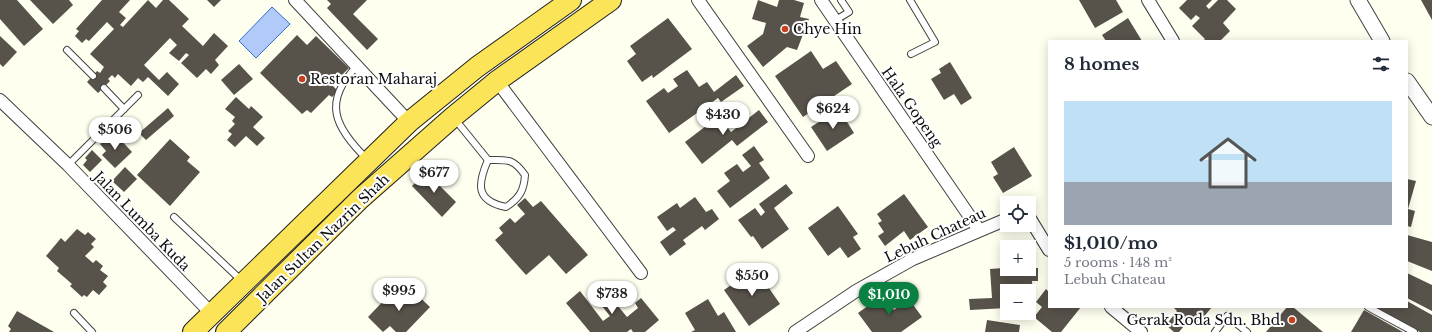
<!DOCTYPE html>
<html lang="en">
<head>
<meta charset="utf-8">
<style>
	body { margin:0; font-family:"Libre Baskerville",serif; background:#f6f6f7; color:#1f2937; height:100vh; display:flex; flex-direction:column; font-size:15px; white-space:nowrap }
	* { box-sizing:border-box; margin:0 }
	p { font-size:13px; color:#747a83 }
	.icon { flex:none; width:22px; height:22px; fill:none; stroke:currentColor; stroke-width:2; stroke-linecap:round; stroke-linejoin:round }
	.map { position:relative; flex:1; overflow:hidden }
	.sheet { position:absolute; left:1048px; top:40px; width:360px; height:268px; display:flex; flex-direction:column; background:#fff; border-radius:0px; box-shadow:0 2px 10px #0003 }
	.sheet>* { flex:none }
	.controls { position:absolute; left:1000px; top:196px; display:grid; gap:8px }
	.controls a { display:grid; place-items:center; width:36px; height:36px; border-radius:0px; background:#fff; box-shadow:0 2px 10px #0003; font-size:20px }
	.price { position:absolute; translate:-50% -34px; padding:0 9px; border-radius:14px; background:#fff; color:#222; font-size:13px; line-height:26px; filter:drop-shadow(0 1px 2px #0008) }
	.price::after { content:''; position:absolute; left:50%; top:24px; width:12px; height:9px; margin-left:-6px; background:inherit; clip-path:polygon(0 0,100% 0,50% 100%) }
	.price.current { background:#0b8043; color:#fff }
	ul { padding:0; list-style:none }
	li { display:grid; align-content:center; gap:8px; height:212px; padding:0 16px }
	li+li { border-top:1px solid #e0e1e3 }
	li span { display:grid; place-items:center; height:124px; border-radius:0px; color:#555 }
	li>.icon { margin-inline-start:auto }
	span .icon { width:72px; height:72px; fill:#fffc; stroke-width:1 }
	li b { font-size:17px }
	h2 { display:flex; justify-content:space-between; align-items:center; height:48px; padding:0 16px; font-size:17px }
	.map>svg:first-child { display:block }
	.water { fill:#b1cbf9; stroke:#346bd3 }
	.building { fill:#57524a }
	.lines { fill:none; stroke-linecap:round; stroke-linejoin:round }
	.service-casing { stroke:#414141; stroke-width:8 }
	.minor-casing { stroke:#414141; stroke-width:14 }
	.tertiary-casing { stroke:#414141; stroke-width:17 }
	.trunk-casing { stroke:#1f1f1f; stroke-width:22 }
	.service { stroke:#fff; stroke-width:6 }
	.minor { stroke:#fff; stroke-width:12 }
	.tertiary { stroke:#fff; stroke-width:15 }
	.trunk { stroke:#fce458; stroke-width:20 }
	.poi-dot { fill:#c5411f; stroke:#fff; stroke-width:1.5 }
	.labels { text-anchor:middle; stroke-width:4; stroke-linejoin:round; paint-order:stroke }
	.poi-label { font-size:14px; fill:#0e0e0e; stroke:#fff; text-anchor:start }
	.street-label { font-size:14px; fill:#0e0e0e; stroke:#fff }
</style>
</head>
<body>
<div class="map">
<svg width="1432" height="332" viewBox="0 0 1432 332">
	<rect width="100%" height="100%" fill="#feffef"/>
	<polygon class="water" points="272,7 290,24 256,58 239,41"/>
	<g class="building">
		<polygon points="0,0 17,0 43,29 24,46 0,19"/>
		<polygon points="30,0 69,0 73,5 53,24"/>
		<polygon points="102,0 130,0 119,12 126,18 120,25 123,27 148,0 156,8 163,0 169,0 189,19 182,26 203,46 214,33 228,46 215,60 219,65 211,74 206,69 197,78 181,63 189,55 186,53 179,61 169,53 177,45 170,38 144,65 159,80 167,72 179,84 168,96 148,77 143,82 138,78 131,86 118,74 115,78 112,75 108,79 110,81 98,93 87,82 97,71 100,73 104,67 90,54 114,29 107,22 89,41 86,39 82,43 75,36 79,31 76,29"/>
		<polygon points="207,0 221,0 214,7"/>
		<polygon points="327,0 367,0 353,14 378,39 367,50 327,8 331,4"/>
		<polygon points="758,0 777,7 779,0 794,0 804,3 800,17 809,19 797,50 787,47 763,67 747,46 763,34 766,23 752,19"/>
		<polygon points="1079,0 1116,0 1123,12 1095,28"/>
		<polygon points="1187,0 1212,0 1206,6 1209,9 1218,0 1227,0 1236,9 1223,23 1230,31 1220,41 1203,41 1205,39 1192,26 1200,18 1196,15 1191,20 1179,8"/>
		<polygon points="1421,0 1432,0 1432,20"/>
		<polygon points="668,18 692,49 653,78 652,75 642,82 627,61 636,54 630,46"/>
		<polygon points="1128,18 1142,41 1106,41 1102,35"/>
		<polygon points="297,35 307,45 316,36 349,68 332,85 338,91 332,97 329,95 311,113 307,110 302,114 260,73"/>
		<polygon points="0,36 17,52 3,67 0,64"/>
		<polygon points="811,51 823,69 836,61 852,84 803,117 775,76"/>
		<polygon points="950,62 972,98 961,105 954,94 944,100 931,79 941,73 939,69"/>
		<polygon points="239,64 253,79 234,95 221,80"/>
		<polygon points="687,70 699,87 707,82 714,92 736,75 744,86 721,102 718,98 669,133 646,101 664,88 668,93 678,86 673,79"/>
		<polygon points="236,97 249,109 251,106 263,117 253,127 265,138 257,146 246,136 235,147 227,140 232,134 228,131 235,124 232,121 235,117 225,109"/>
		<polygon points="168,108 174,116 146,140 139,133"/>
		<polygon points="839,109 854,133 827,151 811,127"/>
		<polygon points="759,110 768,122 737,146 732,140 702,164 685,142 719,116 731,132"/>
		<polygon points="109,135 116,142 119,138 132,152 115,168 102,155 106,151 100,144"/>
		<polygon points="170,139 190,157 187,161 200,172 170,206 137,175"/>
		<polygon points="754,146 764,160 759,163 770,178 730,208 717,191 730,181 724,173 737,164 743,172 751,166 742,155"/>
		<polygon points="1014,147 1032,176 1003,193 993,177 998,174 991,162"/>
		<polygon points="92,150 102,160 90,172 83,165 87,160 85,158"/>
		<polygon points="125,167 137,179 124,192 112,181"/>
		<polygon points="426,172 456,202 442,217 412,186"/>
		<polygon points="1407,179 1416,181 1408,209 1415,211 1411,227 1407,226"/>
		<polygon points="786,184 793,193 774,208 789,229 762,249 753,236 751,237 738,220 755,208 761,216 765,212 759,204"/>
		<polygon points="904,194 928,227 910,240 904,231 885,246 878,236 884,232 878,223 882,221 877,214"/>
		<polygon points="695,197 706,212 712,209 719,219 705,230 702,226 683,240 686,244 670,256 660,242 676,230 673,227 667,231 657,217 677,203 680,208"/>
		<polygon points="525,198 533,207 541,201 588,255 566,274 549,255 526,275 495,240 503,233 499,228 510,218 515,223 525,214 517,205"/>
		<polygon points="838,206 858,234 853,237 861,249 848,258 840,247 828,256 808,228"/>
		<polygon points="77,229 85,235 88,232 96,239 91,244 94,247 85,256 93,263 96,260 103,266 100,270 108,276 103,282 107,286 99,295 93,290 87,297 84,295 82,297 70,286 72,284 57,271 59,268 46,256 61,238 65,242"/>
		<polygon points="1407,235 1432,242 1432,271 1407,261"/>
		<polygon points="1007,262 1007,269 1029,269 1029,262 1031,262 1031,268 1038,268 1038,281 1032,281 1033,298 1029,298 1029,291 1007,291 1007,308 970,310 969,299 992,298 990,269 1003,268 1003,263"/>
		<polygon points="755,268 780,304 749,326 724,290"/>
		<polygon points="1407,273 1432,285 1432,311 1407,298"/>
		<polygon points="409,287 430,307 406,332 396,332 390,326 383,332 368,317 390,294 396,300"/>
		<polygon points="603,288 627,317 638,308 635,303 641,298 659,320 645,332 633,332 631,329 627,332 590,332 566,303 580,291 603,321 610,316 594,296"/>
		<polygon points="1046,289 1049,292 1049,307 1081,307 1061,332 1052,332 1034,317 1042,307 1036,302"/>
		<polygon points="883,295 894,310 909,299 922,317 901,332 872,332 858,313"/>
		<polygon points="708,299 718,316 724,312 736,332 691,332 695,330 685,313"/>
		<polygon points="1407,301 1432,315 1432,332 1420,332 1374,307 1407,307"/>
		<polygon points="1173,307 1212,307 1196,326 1189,320 1179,332 1174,332 1166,325 1177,311"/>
		<polygon points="1287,307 1293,307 1323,332 1266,332"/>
		<polygon points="1364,310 1403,332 1351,332"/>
		<polygon points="17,311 54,332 9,332 11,329 8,326"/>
		<polygon points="987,320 1020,325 1019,332 985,332"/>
	</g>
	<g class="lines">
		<defs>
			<g id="service">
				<polyline points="910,0 935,42 911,54"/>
				<polyline points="834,21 849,12 841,0"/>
				<polyline points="67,50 93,76"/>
				<path d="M358,65C321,102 335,128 368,160"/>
				<polyline points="104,88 124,109"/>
				<polyline points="454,118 488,160"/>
				<path d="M488,160C508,160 513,158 525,175C524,190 520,198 506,207C476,201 477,185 488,160Z"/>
				<polyline points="68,165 138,95"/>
				<polyline points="174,217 242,281"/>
				<polyline points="1368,307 1414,332"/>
				<polyline points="74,313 92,332"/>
				<polyline points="1215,332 1227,316 1247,332"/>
			</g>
			<g id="minor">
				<polyline points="295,0 409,122"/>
				<polyline points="698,0 808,156"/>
				<polyline points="821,0 979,230"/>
				<polyline points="1148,0 1173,41"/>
				<polyline points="497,81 641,273"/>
				<polyline points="0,100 68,165 211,313"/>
				<polyline points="1029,217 1049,250"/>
				<polyline points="1111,307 1141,332"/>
				<polyline points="795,332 856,291 913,259 1007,219"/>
			</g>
			<g id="tertiary">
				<polyline points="1358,0 1382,41"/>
				<polyline points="1407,81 1432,117"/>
			</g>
			<g id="trunk">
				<polyline points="193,332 409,122 477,67 571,0"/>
				<polyline points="226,332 360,199 453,117 497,81 611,0"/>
			</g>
		</defs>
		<use href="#service" class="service-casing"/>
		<use href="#minor" class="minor-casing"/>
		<use href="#tertiary" class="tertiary-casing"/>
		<use href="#trunk" class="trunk-casing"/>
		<use href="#service" class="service"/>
		<use href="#minor" class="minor"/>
		<use href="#tertiary" class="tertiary"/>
		<use href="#trunk" class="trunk"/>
	</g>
	<g class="poi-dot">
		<circle cx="785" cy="29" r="4"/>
		<circle cx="302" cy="79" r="4"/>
		<circle cx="1292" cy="320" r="4"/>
	</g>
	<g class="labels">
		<g class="poi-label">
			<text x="793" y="34">Chye Hin</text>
			<text x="310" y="84">Restoran Maharaj</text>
			<text x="1284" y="325" text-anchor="end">Gerak Roda Sdn. Bhd.</text>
		</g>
		<g class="street-label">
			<text transform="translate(912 107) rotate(55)" y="5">Hala Gopeng</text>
			<text transform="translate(142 221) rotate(46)" y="5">Jalan Lumba Kuda</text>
			<text transform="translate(935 235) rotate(-25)" y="5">Lebuh Chateau</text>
			<text transform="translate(323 238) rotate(-44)" y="5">Jalan Sultan Nazrin Shah</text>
		</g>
	</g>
</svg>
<div class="controls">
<a><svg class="icon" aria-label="locate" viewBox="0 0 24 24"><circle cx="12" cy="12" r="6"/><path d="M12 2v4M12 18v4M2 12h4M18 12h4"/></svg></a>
<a>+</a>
<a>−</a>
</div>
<b class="price" style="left:833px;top:130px">$624</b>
<b class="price" style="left:723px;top:136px">$430</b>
<b class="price" style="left:115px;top:151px">$506</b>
<b class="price" style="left:434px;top:194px">$677</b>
<b class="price" style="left:752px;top:297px">$550</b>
<b class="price" style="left:399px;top:312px">$995</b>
<b class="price" style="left:612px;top:315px">$738</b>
<b class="price current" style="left:889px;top:316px">$1,010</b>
<section class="sheet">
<h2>8 homes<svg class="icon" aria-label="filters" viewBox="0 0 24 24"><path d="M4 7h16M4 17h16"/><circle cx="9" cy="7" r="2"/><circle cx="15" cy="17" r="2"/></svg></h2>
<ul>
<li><span style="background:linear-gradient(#bfe0f5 65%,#9aa5b1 0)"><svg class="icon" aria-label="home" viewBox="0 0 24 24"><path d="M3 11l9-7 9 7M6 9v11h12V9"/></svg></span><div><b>$1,010/mo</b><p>5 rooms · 148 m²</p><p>Lebuh Chateau</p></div></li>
</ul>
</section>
</div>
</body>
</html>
